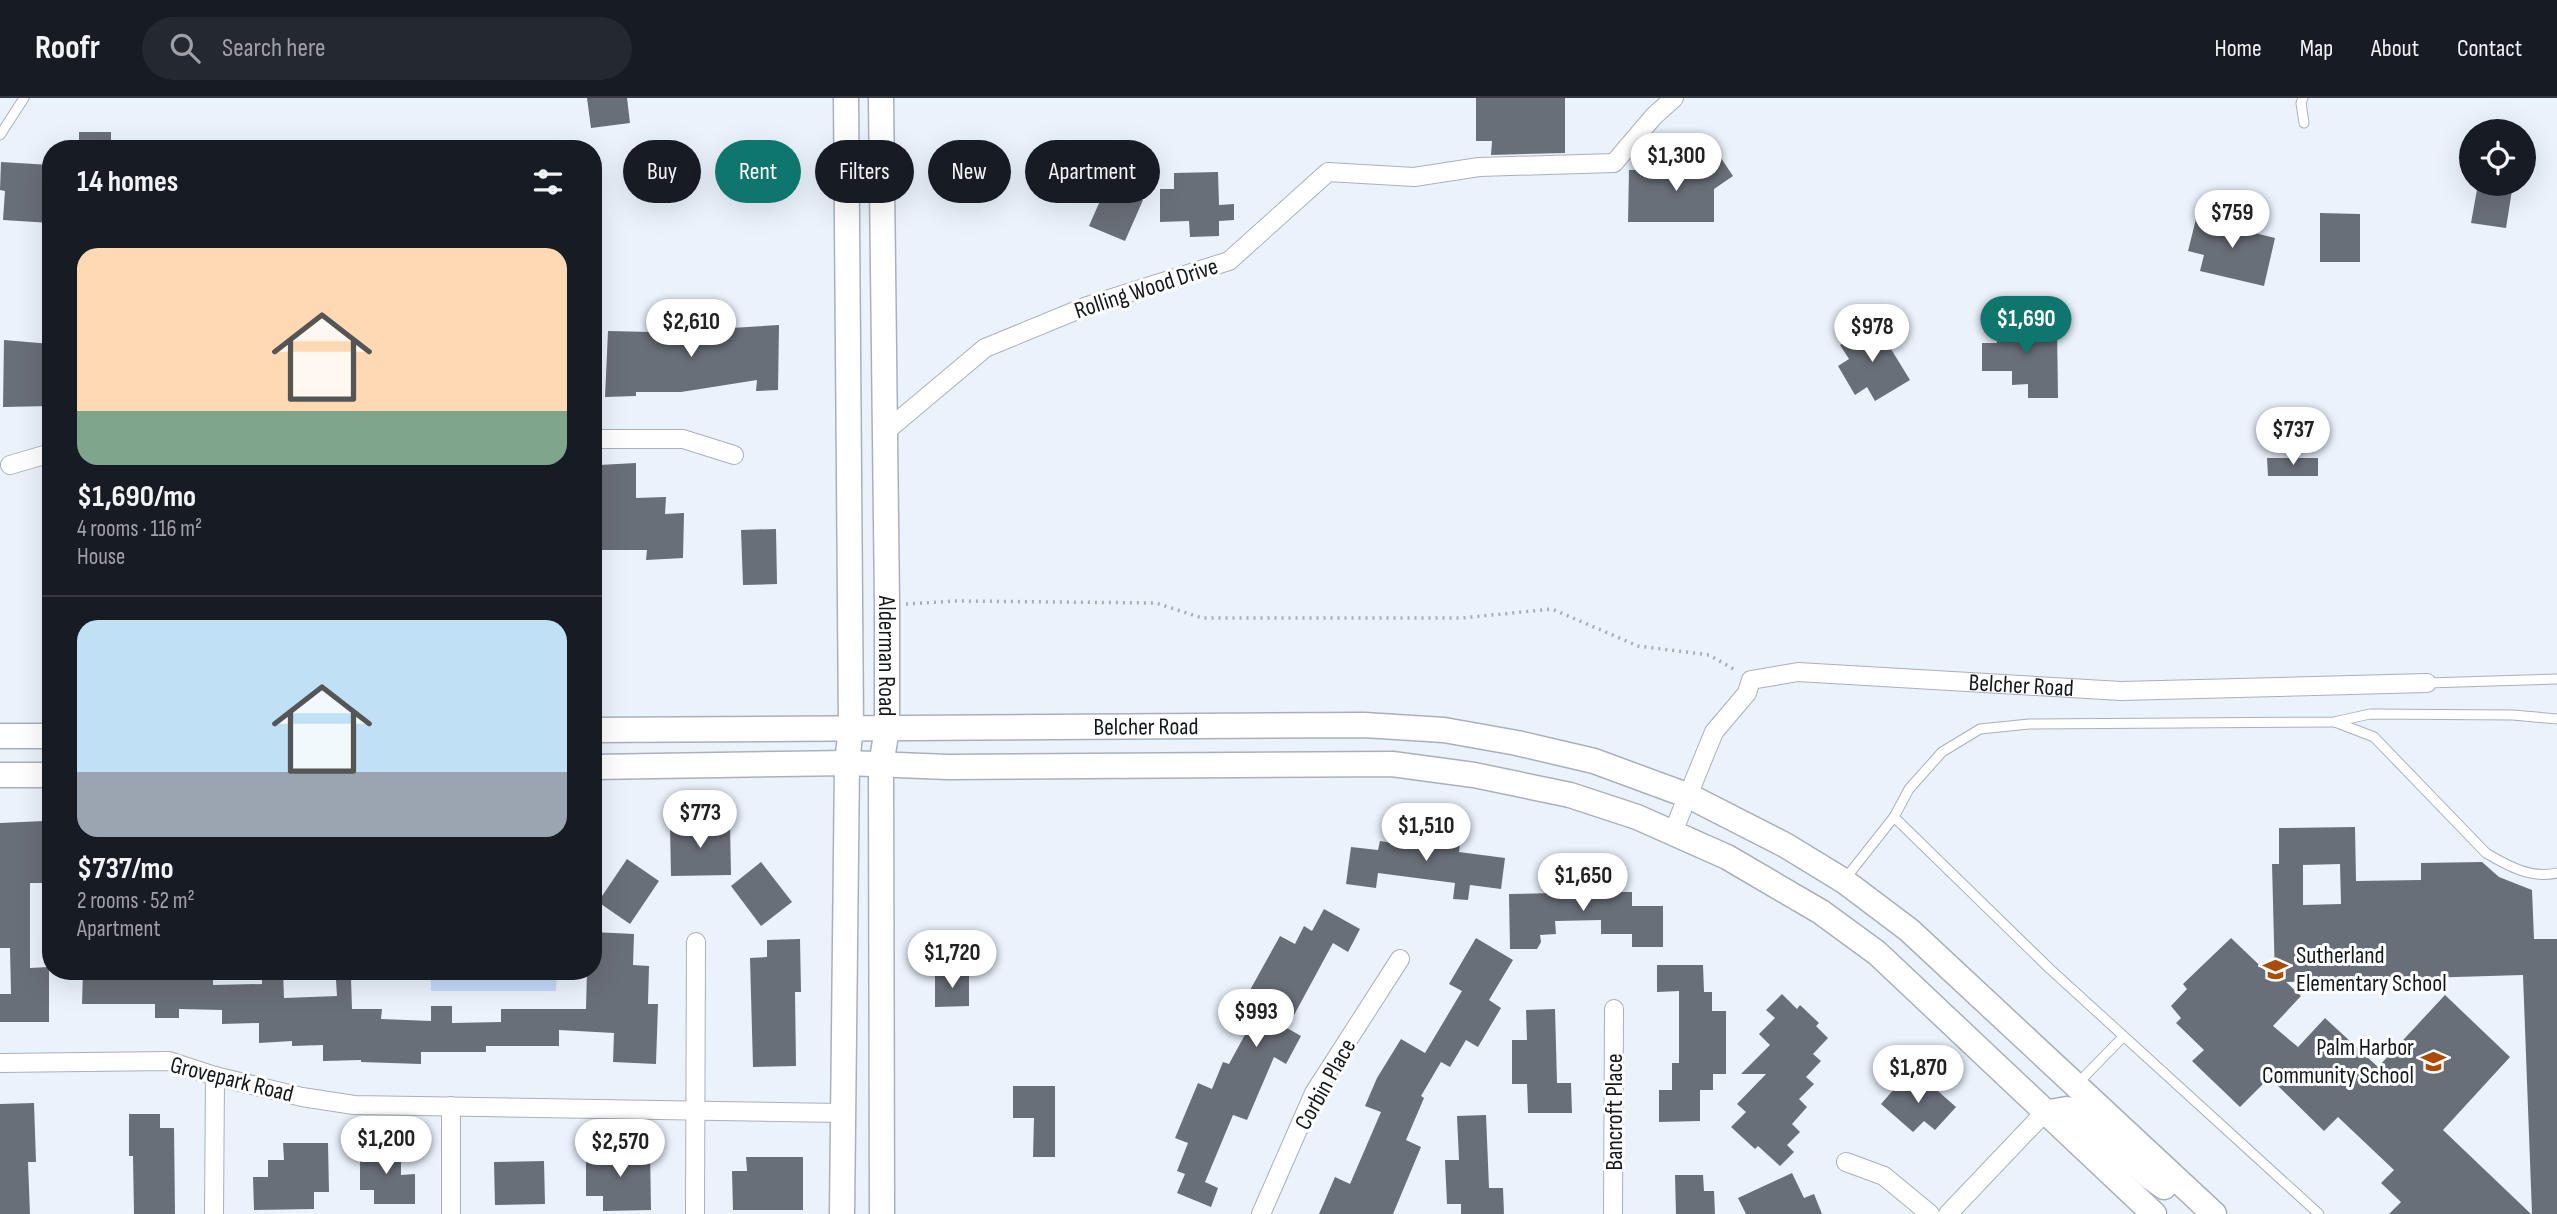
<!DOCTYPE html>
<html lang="en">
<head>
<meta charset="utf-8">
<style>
	body { margin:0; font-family:"Sofia Sans Condensed",sans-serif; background:#242831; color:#f1f3f6; height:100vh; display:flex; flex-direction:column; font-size:26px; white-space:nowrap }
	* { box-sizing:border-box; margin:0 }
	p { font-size:23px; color:#9ea1a6 }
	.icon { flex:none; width:38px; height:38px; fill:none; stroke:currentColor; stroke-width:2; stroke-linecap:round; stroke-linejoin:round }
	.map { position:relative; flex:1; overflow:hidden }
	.drawer { position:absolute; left:42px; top:42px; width:560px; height:840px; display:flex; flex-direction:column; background:#171b24; border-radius:28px; box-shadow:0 7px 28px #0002 }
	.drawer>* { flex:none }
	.hud { position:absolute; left:623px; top:42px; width:665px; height:63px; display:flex; gap:14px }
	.fabs { position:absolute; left:2459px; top:21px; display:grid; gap:14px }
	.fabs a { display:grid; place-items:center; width:77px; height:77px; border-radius:50%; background:#171b24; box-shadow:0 7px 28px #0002; font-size:35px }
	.price { position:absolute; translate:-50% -60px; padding:0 16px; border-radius:24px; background:#fff; color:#222; font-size:23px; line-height:46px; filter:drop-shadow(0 2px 4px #0008) }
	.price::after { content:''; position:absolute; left:50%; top:42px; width:21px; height:16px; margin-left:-10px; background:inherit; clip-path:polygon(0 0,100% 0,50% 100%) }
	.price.selected { background:#0f766e; color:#fff }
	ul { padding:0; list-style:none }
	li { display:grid; align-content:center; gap:14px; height:371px; padding:0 35px }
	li+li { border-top:2px solid #363941 }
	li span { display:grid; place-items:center; height:217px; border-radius:21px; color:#555 }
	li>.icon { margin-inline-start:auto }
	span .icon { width:126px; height:126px; fill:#fffc; stroke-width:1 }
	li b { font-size:30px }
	h2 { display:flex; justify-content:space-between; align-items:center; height:84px; padding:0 35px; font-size:30px }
	.pill { padding:0 24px; border-radius:32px; background:#171b24; box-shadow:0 7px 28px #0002; font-size:24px; line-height:63px }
	.pill.selected { background:#0f766e; color:#fff }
	header { display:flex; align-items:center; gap:42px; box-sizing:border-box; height:98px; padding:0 35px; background:#171b24; border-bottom:2px solid #363941 }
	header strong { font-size:33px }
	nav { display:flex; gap:38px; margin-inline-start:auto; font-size:24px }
	.search { width:490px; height:63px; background:#242831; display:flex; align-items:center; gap:18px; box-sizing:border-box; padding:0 24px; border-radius:38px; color:#9ea1a6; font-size:26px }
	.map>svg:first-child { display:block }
	.green { fill:#c3dafd }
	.building { fill:#696f78; fill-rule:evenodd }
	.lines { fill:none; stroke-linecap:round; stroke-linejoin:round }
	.service-casing { stroke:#aab0ba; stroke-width:11 }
	.minor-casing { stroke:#aab0ba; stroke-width:20 }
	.secondary-casing { stroke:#aab0ba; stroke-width:27 }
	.path { stroke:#a6adb4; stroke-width:3.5; stroke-dasharray:2 5; stroke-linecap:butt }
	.service { stroke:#fff; stroke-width:9 }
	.minor { stroke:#fff; stroke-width:18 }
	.secondary { stroke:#fff; stroke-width:24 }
	.labels { text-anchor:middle; stroke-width:6; stroke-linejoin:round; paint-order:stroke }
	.street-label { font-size:24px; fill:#15181b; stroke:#fefefe }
	.poi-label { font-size:24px; fill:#15181b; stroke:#fefefe; text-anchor:start }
</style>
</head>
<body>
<header>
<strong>Roofr</strong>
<div class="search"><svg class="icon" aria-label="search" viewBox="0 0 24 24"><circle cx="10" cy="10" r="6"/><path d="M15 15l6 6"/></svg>Search here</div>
<nav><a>Home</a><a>Map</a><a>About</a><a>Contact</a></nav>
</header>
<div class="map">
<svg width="2557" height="1116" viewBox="0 0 2557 1116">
	<rect width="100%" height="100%" fill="#eaf2fc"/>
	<polygon class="green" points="417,873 557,873 556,893 431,893 431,882 416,880"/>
	<g class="building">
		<polygon points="587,0 627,0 630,25 591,30"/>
		<polygon points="1476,0 1565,0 1565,55 1491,57 1492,43 1476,43"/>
		<rect x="79" y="34" width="32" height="17"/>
		<polygon points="1719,57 1733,78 1714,91 1714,124 1628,124 1629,72 1696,71"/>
		<polygon points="1,64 51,67 51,125 3,122 5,93 0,92"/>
		<polygon points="1218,74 1219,107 1234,106 1234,122 1219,123 1219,138 1190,139 1189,123 1160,124 1160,91 1174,91 1174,75"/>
		<polygon points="2478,86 2513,86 2506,130 2471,125"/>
		<polygon points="1107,87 1143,102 1125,143 1089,128"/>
		<polygon points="2216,109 2231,113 2227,128 2275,140 2264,188 2200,173 2204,157 2188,153 2196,121 2212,125"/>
		<polygon points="2320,115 2360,116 2360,164 2320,164"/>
		<polygon points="2011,217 2042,217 2042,231 2057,230 2058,300 2028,300 2028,286 2012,287 2012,273 1982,273 1982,245 1997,245 1996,231 2011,231"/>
		<polygon points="1875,225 1910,282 1875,303 1867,289 1855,297 1838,268 1849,261 1840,247"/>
		<polygon points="696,226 731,226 731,230 779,227 778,292 756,293 757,282 681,294 636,294 636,298 605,299 608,233 652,234 652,230 696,229"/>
		<polygon points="4,242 51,246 51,308 3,309"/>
		<polygon points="2267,360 2318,360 2318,378 2268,378"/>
		<polygon points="636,365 636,400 666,399 665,416 684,415 683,460 646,462 647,452 598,452 599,367"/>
		<polygon points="776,431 777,486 743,487 741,432"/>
		<polygon points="44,723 46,785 30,785 30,870 49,869 49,924 0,924 0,896 11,896 10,850 0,850 0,725"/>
		<polygon points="730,726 731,777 671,778 670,727"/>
		<path d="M2355,729L2356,783L2421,782V765L2482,764L2499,779L2532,792L2534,841H2557V1116H2532L2523,877L2286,884L2301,898L2273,928L2298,949L2325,920L2378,969L2445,897L2510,959L2443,1032L2531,1116H2389L2401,1104L2381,1085L2394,1072L2338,1019L2324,1033L2273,983L2268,981L2240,1009L2192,963L2204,952L2176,925L2181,920L2171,908L2187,891L2183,886L2231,840L2275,882L2272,766H2279V730ZM2340,766L2341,806L2303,807V767Z"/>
		<polygon points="1400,730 1461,738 1459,754 1505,760 1501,791 1470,787 1468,802 1453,801 1455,785 1378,775 1376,790 1346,786 1351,749 1378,752 1380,743 1398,746"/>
		<polygon points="627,761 659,783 630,826 598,804"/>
		<polygon points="761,764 792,804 761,828 731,788"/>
		<polygon points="1616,780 1616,794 1632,794 1632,808 1663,808 1663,849 1632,849 1632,836 1601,836 1601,822 1555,823 1556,836 1540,837 1541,844 1537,851 1510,851 1509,796 1555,795 1555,781"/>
		<polygon points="1324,811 1360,831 1348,854 1333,845 1287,930 1301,938 1286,966 1274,959 1247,1022 1233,1017 1205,1084 1218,1090 1211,1109 1177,1095 1185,1076 1177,1073 1188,1045 1175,1040 1198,985 1212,991 1223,964 1229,966 1265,900 1250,892 1280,838 1295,846 1304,828 1312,833"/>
		<polygon points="593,834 634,836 633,867 649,868 648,906 658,906 656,966 613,964 614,935 559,932 559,948 486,948 486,954 421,954 421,966 361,964 361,962 323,963 323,947 292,948 292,943 259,945 259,925 222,926 222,912 179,911 179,920 155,920 155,906 82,906 83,873 173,873 173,880 213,880 213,887 262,886 262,873 283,873 284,900 337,898 336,882 351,881 352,911 382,911 381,921 431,923 431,908 452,908 452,925 501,924 501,911 586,911 587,873 593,873"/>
		<polygon points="1476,840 1513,862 1489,902 1501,910 1478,949 1466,942 1450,969 1441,964 1421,998 1424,1000 1406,1042 1421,1049 1393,1116 1319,1116 1335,1079 1350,1086 1381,1014 1365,1008 1377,980 1401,941 1425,955 1462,893 1449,886"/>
		<polygon points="800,841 801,894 795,894 796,968 753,969 750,860 767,859 767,842"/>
		<polygon points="1657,867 1703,867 1704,894 1712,894 1712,913 1726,913 1726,976 1713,976 1713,992 1700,992 1700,1023 1659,1024 1659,992 1672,992 1672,965 1679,965 1679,893 1657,894"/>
		<polygon points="935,875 969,875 969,908 935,909"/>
		<polygon points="1782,896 1797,911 1800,907 1819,925 1816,928 1828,940 1813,956 1821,963 1806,979 1814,986 1799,1001 1807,1009 1792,1026 1800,1034 1787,1047 1794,1054 1780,1068 1758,1048 1755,1051 1731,1029 1746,1014 1737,1006 1766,976 1741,976 1770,947 1759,936 1775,920 1766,912"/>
		<polygon points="1555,911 1557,985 1571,985 1572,1015 1528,1015 1527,986 1512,986 1512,942 1527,942 1526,912"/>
		<polygon points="1923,980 1956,1009 1935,1032 1924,1023 1913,1034 1881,1006 1902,982 1912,992"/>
		<polygon points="1013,988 1055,988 1055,1059 1033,1059 1034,1020 1013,1020"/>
		<polygon points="34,1005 36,1064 28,1064 30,1116 0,1116 0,1006"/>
		<polygon points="129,1016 160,1016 160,1030 174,1030 175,1116 134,1116 133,1058 129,1058"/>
		<polygon points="1486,1017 1489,1090 1503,1090 1504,1116 1461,1116 1461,1106 1447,1106 1445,1062 1459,1062 1457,1018"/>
		<polygon points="283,1045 328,1045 329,1094 314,1094 314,1111 254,1112 253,1079 268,1079 268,1062 284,1062"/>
		<polygon points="360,1048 401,1048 401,1077 415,1076 415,1106 374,1106 374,1092 360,1092"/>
		<polygon points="650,1052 651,1112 603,1113 603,1098 586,1098 586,1053"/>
		<polygon points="746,1059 803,1059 803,1112 733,1112 732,1073 747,1073"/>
		<polygon points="544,1063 545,1106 495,1107 494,1064"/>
		<polygon points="1792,1075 1804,1100 1814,1096 1822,1116 1746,1116 1738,1100"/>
		<polygon points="1675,1077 1703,1077 1704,1093 1714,1093 1715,1116 1676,1116"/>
	</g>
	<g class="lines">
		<defs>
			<g id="service">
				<polyline points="2303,0 2301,5 2304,25"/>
				<polyline points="0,37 24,0"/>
				<polyline points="2427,585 2557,581"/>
				<path d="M2335,624L2374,639L2486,755C2508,768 2531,781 2557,775"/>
				<polyline points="1894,719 1909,691 1942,654 1980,631 2029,626 2334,624 2370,616 2513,617 2557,621"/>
				<polyline points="1845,781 1894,719 2050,871 2319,1116"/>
				<polyline points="2078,985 2123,939"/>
			</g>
			<g id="minor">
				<polyline points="885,334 985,250 1087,208 1229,163 1328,74 1414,79 1479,69 1614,65 1654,18 1674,0"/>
				<polyline points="593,341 683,341 734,357"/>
				<polyline points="10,367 51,355"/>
				<path id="s1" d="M1673,734L1714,634L1747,595L1751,582L1798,574L2121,593L2427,585"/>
				<polyline points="0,965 169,963 215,978 302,999 354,1007 842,1015"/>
				<polyline points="451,1008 451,1116"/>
				<polyline points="1846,1064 1884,1078 1930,1116"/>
				<polyline points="214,1116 215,978"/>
				<polyline points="695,1116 696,844"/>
				<polyline points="1261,1116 1314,995 1400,861"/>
				<polyline points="1613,1116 1614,911"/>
				<polyline points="1948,1116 2044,1015"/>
			</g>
			<g id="secondary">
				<path id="s2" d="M881,0L887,507V631L881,667L882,1116"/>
				<path id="s3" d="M593,632L1364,627L1444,632L1517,645L1594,663L1689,698L1785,747L1844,783L1909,832L2214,1116"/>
				<polyline points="0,638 51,638"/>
				<polyline points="593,669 847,665 948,669 1392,666 1474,677 1570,697 1637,719 1727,759 1821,814 1877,855 2154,1116"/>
				<polyline points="0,677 51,677"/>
				<polyline points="2044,1015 2067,1011 2078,1015 2150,1079 2164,1089"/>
				<polyline points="842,1116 847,665 851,629 846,0"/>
			</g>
		</defs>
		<use href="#service" class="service-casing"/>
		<use href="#minor" class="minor-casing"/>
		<use href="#secondary" class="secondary-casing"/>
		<polyline class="path" points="906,506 956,503 1156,505 1202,520 1462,520 1552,511 1638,548 1709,557 1737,573"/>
		<use href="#service" class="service"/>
		<use href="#minor" class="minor"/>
		<use href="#secondary" class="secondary"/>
	</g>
	<defs>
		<symbol id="school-bare" viewBox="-9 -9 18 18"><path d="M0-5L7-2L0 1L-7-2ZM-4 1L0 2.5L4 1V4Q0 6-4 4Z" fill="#ab4b04" stroke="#fefefe" stroke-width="2.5" paint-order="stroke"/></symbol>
	</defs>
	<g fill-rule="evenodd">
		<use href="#school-bare" x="2258" y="854" width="35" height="35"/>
		<use href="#school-bare" x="2416" y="946" width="35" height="35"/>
	</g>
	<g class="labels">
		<g class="street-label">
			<text transform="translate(1146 190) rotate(-18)" y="8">Rolling Wood Drive</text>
			<text dy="8" stroke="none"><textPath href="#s2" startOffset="558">Alderman Road</textPath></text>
			<text dy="8" stroke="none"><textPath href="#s1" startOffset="444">Belcher Road</textPath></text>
			<text dy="8" stroke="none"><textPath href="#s3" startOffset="553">Belcher Road</textPath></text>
			<text transform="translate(232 981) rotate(14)" y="8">Grovepark Road</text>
			<text transform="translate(1325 986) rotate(-61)" y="8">Corbin Place</text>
			<text transform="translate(1614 1014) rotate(-90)" y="8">Bancroft Place</text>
		</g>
		<g class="poi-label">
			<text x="2296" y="865">Sutherland<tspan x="2296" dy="28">Elementary School</tspan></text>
			<text x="2414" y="957" text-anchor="end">Palm Harbor<tspan x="2414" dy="28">Community School</tspan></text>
		</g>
	</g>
</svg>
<div class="fabs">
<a><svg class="icon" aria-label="locate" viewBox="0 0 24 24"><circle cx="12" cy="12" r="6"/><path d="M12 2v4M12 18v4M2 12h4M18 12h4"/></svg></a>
</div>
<b class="price" style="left:1676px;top:95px">$1,300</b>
<b class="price" style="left:2232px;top:152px">$759</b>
<b class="price selected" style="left:2026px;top:258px">$1,690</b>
<b class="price" style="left:691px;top:261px">$2,610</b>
<b class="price" style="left:1872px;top:266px">$978</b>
<b class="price" style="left:2293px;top:369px">$737</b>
<b class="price" style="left:700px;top:752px">$773</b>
<b class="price" style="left:1426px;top:765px">$1,510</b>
<b class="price" style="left:1583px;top:815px">$1,650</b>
<b class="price" style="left:952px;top:892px">$1,720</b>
<b class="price" style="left:1256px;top:951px">$993</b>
<b class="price" style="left:1918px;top:1007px">$1,870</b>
<b class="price" style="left:386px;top:1078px">$1,200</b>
<b class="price" style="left:620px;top:1081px">$2,570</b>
<div class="hud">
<a class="pill">Buy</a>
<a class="pill selected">Rent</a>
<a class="pill">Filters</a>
<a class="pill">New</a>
<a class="pill">Apartment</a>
</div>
<section class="drawer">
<h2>14 homes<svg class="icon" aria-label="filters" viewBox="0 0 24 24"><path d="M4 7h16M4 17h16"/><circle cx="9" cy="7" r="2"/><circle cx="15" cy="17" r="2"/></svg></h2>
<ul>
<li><span style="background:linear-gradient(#ffd9b3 75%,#7fa58c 0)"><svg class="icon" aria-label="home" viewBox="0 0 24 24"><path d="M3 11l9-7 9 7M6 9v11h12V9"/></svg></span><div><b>$1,690/mo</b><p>4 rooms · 116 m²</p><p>House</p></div></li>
<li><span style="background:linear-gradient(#bfe0f5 70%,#9aa5b1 0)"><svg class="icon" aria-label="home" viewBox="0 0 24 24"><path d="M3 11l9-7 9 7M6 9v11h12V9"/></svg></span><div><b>$737/mo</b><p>2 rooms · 52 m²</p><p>Apartment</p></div></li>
</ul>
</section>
</div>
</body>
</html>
